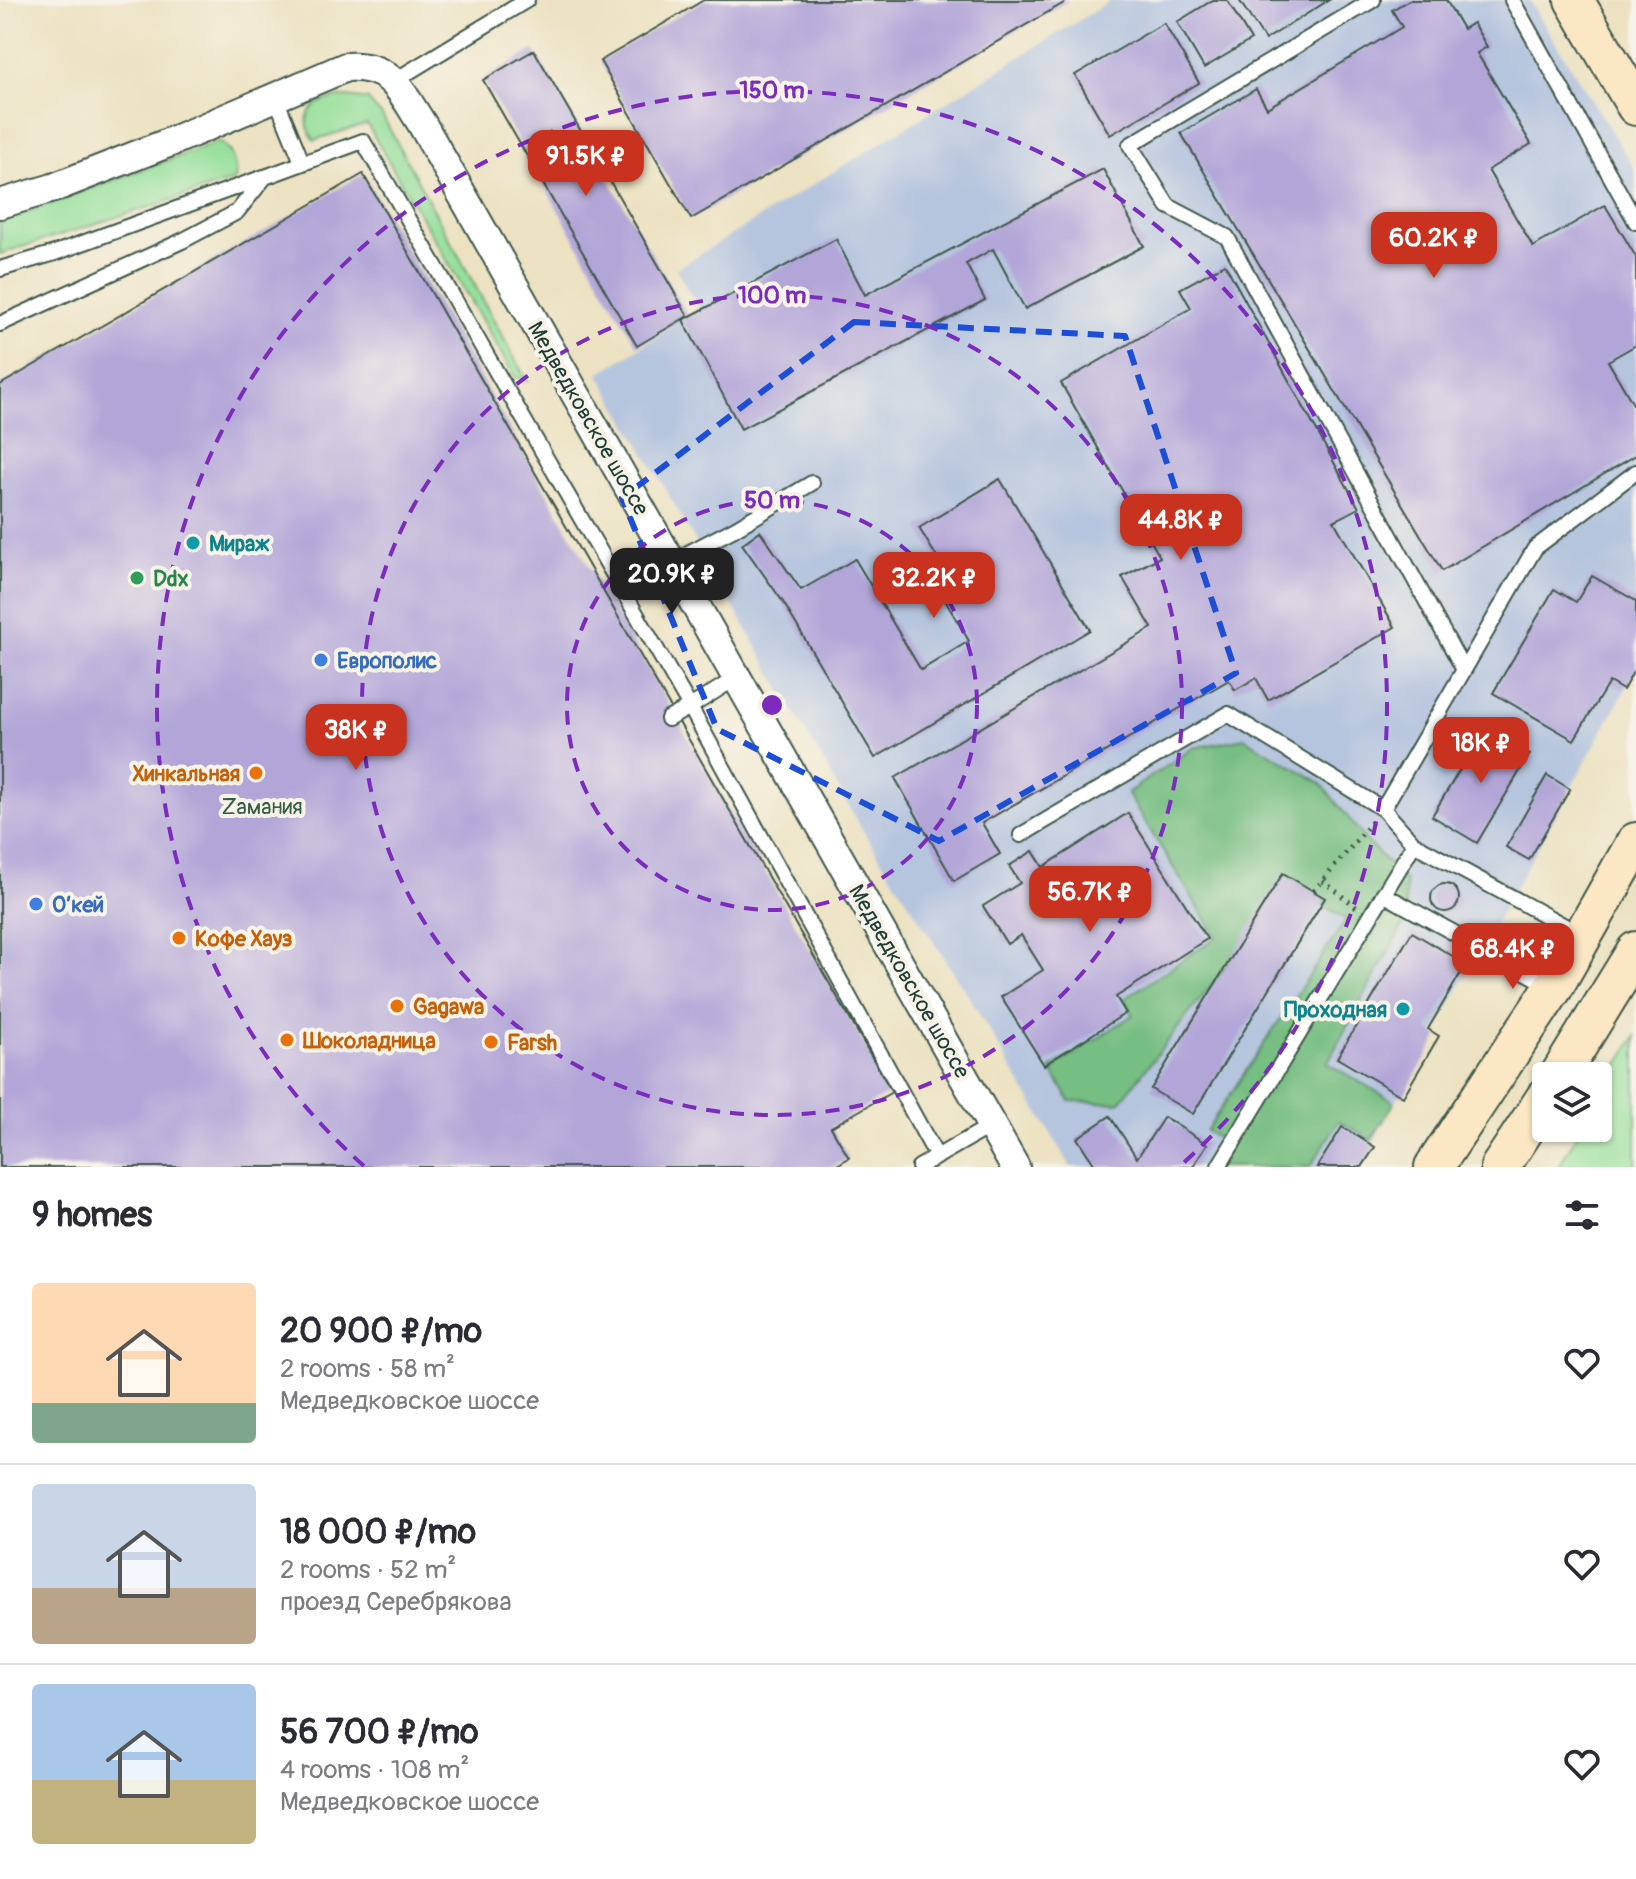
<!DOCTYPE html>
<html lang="en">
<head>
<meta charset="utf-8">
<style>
	body { margin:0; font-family:Pangolin,sans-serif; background:#f7f7f7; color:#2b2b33; height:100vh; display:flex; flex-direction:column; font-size:30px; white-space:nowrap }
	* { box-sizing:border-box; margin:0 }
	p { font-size:26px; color:#7c7c81 }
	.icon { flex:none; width:44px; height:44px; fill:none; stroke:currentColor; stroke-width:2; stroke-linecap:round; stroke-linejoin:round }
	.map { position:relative; height:1167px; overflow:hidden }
	.side { display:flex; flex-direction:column; background:#fff; flex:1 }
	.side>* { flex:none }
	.buttons { position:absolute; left:1532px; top:1062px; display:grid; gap:16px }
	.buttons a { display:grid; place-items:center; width:80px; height:80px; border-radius:8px; background:#fff; box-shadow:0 2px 6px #0004; font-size:40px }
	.price { position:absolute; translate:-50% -68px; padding:0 18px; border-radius:16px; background:#c8321e; color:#fff; font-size:26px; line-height:52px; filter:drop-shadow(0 2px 4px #0008) }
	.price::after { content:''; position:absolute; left:50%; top:48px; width:24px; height:18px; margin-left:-12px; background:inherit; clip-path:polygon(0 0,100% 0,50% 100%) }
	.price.current { background:#222; color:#fff }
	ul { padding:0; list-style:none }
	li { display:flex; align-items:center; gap:24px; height:200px; padding:0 32px }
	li+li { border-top:2px solid #e1e1e2 }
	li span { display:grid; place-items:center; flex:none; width:224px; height:160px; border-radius:8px; color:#555 }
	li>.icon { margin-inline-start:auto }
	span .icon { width:96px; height:96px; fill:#fffc; stroke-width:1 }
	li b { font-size:34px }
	h2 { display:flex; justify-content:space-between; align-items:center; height:96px; padding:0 32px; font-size:34px }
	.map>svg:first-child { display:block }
	.industrial { fill:#b6c5de }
	.green { fill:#94df9a; stroke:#5a8e67; stroke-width:2 }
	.forest { fill:#77be82; stroke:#4b7e5b; stroke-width:2 }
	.building { fill:#b2a6d8 }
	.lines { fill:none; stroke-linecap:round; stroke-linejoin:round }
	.service-casing { stroke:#3e5649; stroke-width:18 }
	.minor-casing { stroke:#3e5649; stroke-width:32 }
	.secondary-casing { stroke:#3e5649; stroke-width:42 }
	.path { stroke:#3e5649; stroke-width:5; stroke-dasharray:2 6; stroke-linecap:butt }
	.service { stroke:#fff; stroke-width:14 }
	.minor { stroke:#fff; stroke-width:28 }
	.secondary { stroke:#fbe7c3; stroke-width:38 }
	.marked { fill:none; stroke:#1d4ed8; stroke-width:6; stroke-dasharray:16 10; stroke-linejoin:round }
	.ring { fill:none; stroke:#7b2cbf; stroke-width:4; stroke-dasharray:14 10 }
	.culture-dot { fill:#0f9aa8; stroke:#f7f3e8; stroke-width:3 }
	.leisure-dot { fill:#2e9e5b; stroke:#f7f3e8; stroke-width:3 }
	.shop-dot { fill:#3f7fe0; stroke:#f7f3e8; stroke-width:3 }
	.food-dot { fill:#e8710a; stroke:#f7f3e8; stroke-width:3 }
	.labels { text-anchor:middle; stroke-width:8; stroke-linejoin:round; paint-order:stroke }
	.street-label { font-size:22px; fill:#1f3d34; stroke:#f7f3e8 }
	.culture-label { font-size:22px; font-weight:bold; fill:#0d838f; stroke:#f7f3e8; text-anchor:start }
	.leisure-label { font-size:22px; font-weight:bold; fill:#27864d; stroke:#f7f3e8; text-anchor:start }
	.shop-label { font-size:22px; font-weight:bold; fill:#366cbe; stroke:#f7f3e8; text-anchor:start }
	.food-label { font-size:22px; font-weight:bold; fill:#c56008; stroke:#f7f3e8; text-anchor:start }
	.park-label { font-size:22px; fill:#365d48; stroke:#f7f3e8 }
	.centre { fill:#7b2cbf; stroke:#f7f3e8; stroke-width:4 }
	.ring-label { font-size:24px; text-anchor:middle; font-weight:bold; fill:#7b2cbf; stroke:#f7f3e8; stroke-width:8; stroke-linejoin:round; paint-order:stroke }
</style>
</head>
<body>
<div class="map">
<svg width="1636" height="1167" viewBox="0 0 1636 1167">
	<rect width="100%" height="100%" fill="#f7f3e8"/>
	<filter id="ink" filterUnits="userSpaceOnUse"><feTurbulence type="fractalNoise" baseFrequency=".0125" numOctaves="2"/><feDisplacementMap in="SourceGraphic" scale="16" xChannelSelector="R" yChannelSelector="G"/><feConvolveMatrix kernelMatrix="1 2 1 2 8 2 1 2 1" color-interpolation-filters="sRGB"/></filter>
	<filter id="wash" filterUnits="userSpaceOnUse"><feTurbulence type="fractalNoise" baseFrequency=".006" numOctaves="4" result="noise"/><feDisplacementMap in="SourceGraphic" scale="32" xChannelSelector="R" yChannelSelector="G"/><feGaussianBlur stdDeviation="1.8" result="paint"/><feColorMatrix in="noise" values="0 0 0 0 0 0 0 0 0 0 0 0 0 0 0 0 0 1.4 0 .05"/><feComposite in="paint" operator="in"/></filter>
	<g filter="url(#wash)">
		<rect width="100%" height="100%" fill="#ece2c2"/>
		<polygon class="industrial" points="1112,0 1529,0 1636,171 1636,671 1359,1167 1071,1167 969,997 866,836 599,374 699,309 676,269"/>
		<g class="green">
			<path d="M348,97L368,100L383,117L527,381L515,377L367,124L314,140C295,109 321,97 348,97Z"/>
			<path d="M218,142C232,147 237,166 235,180L0,254V222Z"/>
			<polygon points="1636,1036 1636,1167 1558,1167 1581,1128 1598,1128 1598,1100"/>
		</g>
		<polygon class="forest" points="1244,738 1321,783 1365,839 1405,881 1406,920 1327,1063 1395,1102 1371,1140 1339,1121 1310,1167 1205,1167 1221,1140 1206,1131 1346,920 1285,880 1224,969 1119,1103 1070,1101 1051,1069 1133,1015 1125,998 1217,937 1127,793 1193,748"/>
		<g id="blocks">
			<g class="building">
				<polygon points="704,0 1069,0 691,219 600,61"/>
				<polygon points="1213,0 1227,0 1251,40 1204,68 1177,22"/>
				<polygon points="1239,0 1329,0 1265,40"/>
				<polygon points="1409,0 1446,0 1463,29 1473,23 1487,47 1477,53 1531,144 1488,170 1533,247 1605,205 1636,257 1636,345 1608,361 1636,409 1636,455 1442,571 1181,133 1256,89 1267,108 1402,27 1392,10"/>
				<polygon points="1164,23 1199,83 1110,135 1075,75"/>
				<polygon points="534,50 688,316 637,346 483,80"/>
				<polygon points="1103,169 1144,246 1025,309 993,249 966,264 985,300 741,429 683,320 836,239 865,295"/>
				<polygon points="363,174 892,1092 831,1127 849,1158 833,1167 0,1167 0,385"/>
				<polygon points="1225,264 1359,508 1334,521 1395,627 1268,700 1256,678 1235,690 1229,680 1201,696 982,823 1000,854 954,881 895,778 1152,628 1122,577 1160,557 1061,383 1191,308 1180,289"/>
				<polygon points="1000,479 1090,630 875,758 783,602 742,544 760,531 801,590 855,559 921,670 969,641 939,590 952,582 919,528"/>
				<polygon points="1592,576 1636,601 1636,667 1623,690 1609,682 1574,740 1493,693 1554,589 1576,602"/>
				<polygon points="1485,728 1530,754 1477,843 1432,816"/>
				<polygon points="1547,775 1570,789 1529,860 1506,847"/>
				<polygon points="1128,813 1207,939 1116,997 1126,1013 1044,1065 1001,997 1043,970 1021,935 1007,944 983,906 1020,883 1009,866 1033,851 1043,867"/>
				<polygon points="1283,873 1325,898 1193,1114 1151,1089"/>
				<circle cx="1445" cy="898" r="14"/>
				<polygon points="1412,932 1466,964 1428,1029 1439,1036 1403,1097 1337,1058"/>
				<polygon points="1110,1116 1137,1158 1164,1117 1207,1144 1193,1167 1096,1167 1077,1138"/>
				<polygon points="1342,1127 1375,1147 1362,1167 1317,1167"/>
			</g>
		</g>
	</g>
	<g filter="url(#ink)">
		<use href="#blocks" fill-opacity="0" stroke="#3e5649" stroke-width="2"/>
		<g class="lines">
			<defs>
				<g id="service">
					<polyline points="1373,0 1130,145 1168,206 1227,237 1464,670"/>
					<polyline points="1512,0 1636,222"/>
					<polyline points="394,81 527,0"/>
					<polyline points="275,96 302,162"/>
					<polyline points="0,269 55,253 264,177"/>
					<polyline points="0,324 182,241 237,212 265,177 363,141 690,707 668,719"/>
					<polyline points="671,562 734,529 812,483"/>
					<polyline points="736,678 690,707 937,1157"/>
					<polyline points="1021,835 1228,714 1383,809"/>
					<polyline points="1383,894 1553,987"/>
					<polyline points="1583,936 1414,844 1383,809 1535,548 1636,472"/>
					<polyline points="1219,1166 1414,844"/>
					<polyline points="919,1167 992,1125"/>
				</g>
				<path id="minor" d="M0,204L53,188L168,143L346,67C391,64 400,90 422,124L1015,1167"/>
				<g id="secondary">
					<polyline points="1574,0 1636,106"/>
					<polyline points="1559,1076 1636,951"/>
					<polyline points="1434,1167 1553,988 1636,842"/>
					<polyline points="1500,1167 1546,1097"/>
				</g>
			</defs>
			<use href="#service" class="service-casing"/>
			<use href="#minor" class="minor-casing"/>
			<use href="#secondary" class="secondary-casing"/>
			<g class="path">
				<polyline points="1323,881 1356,907"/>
				<polyline points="1314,891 1372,822"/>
			</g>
			<use href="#service" class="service"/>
			<use href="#minor" class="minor"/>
			<use href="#secondary" class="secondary"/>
		</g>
	</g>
	<path class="marked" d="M854,322L1125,336L1236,673L939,841L717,729L622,498Z"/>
	<g class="ring">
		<circle cx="772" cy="705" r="205"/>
		<circle cx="772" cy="705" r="410"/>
		<path d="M364 1166A615 615 0 1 1 1180 1166"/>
	</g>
	<g class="culture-dot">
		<circle cx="193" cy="543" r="8"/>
		<circle cx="1403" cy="1009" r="8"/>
	</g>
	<circle class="leisure-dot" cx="137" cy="578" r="8"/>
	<g class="shop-dot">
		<circle cx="321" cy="660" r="8"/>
		<circle cx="36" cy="904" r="8"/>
	</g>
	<g class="food-dot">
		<circle cx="256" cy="773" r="8"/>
		<circle cx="179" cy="938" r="8"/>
		<circle cx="397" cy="1006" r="8"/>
		<circle cx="287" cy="1040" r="8"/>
		<circle cx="491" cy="1042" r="8"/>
	</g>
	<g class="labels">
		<g class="street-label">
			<text transform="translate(589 418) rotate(60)" y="8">Медведковское шоссе</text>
			<text transform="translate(910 981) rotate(60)" y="8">Медведковское шоссе</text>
		</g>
		<g class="culture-label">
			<text x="209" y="551">Мираж</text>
			<text x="1387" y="1017" text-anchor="end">Проходная</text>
		</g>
		<g class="leisure-label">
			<text x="153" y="586">Ddx</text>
		</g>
		<g class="shop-label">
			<text x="337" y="668">Европолис</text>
			<text x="52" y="912">О’кей</text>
		</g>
		<g class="food-label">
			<text x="240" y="781" text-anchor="end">Хинкальная</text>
			<text x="195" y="946">Кофе Хауз</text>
			<text x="413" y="1014">Gagawa</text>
			<text x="303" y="1048">Шоколадница</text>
			<text x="507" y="1050">Farsh</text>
		</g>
		<g class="park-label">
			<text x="262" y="814">Zамания</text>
		</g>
	</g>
	<circle cx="772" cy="705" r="12" class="centre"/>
	<g class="ring-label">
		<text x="772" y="98">150 m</text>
		<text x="772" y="303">100 m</text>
		<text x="772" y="508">50 m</text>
	</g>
</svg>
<div class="buttons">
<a><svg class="icon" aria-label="layers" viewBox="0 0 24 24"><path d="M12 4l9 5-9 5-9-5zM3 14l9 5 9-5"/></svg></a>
</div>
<b class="price" style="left:586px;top:198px">91.5K ₽</b>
<b class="price" style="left:1434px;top:280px">60.2K ₽</b>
<b class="price" style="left:1181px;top:562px">44.8K ₽</b>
<b class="price current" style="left:672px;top:616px">20.9K ₽</b>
<b class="price" style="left:934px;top:620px">32.2K ₽</b>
<b class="price" style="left:356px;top:772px">38K ₽</b>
<b class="price" style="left:1481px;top:785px">18K ₽</b>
<b class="price" style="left:1090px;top:934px">56.7K ₽</b>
<b class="price" style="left:1513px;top:991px">68.4K ₽</b>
</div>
<section class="side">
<h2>9 homes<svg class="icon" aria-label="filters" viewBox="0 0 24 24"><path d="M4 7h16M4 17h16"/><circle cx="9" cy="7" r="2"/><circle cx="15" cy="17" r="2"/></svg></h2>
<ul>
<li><span style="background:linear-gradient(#ffd9b3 75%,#7fa58c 0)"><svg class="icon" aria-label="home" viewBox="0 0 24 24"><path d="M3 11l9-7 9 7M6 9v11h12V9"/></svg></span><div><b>20 900 ₽/mo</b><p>2 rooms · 58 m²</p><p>Медведковское шоссе</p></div><svg class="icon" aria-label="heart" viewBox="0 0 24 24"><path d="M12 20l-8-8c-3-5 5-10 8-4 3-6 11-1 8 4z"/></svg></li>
<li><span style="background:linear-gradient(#c9d6e8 65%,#b9a48a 0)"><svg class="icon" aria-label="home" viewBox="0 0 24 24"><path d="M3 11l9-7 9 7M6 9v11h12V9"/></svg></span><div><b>18 000 ₽/mo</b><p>2 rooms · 52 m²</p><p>проезд Серебрякова</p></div><svg class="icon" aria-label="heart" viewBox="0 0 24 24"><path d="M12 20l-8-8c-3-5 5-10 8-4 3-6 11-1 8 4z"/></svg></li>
<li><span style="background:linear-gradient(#a9c7e8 60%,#c2b280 0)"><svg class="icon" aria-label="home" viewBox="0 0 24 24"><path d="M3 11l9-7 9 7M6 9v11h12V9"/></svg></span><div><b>56 700 ₽/mo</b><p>4 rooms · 108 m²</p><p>Медведковское шоссе</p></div><svg class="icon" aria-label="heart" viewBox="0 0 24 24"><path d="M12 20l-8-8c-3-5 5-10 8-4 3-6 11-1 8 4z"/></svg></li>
</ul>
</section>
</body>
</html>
